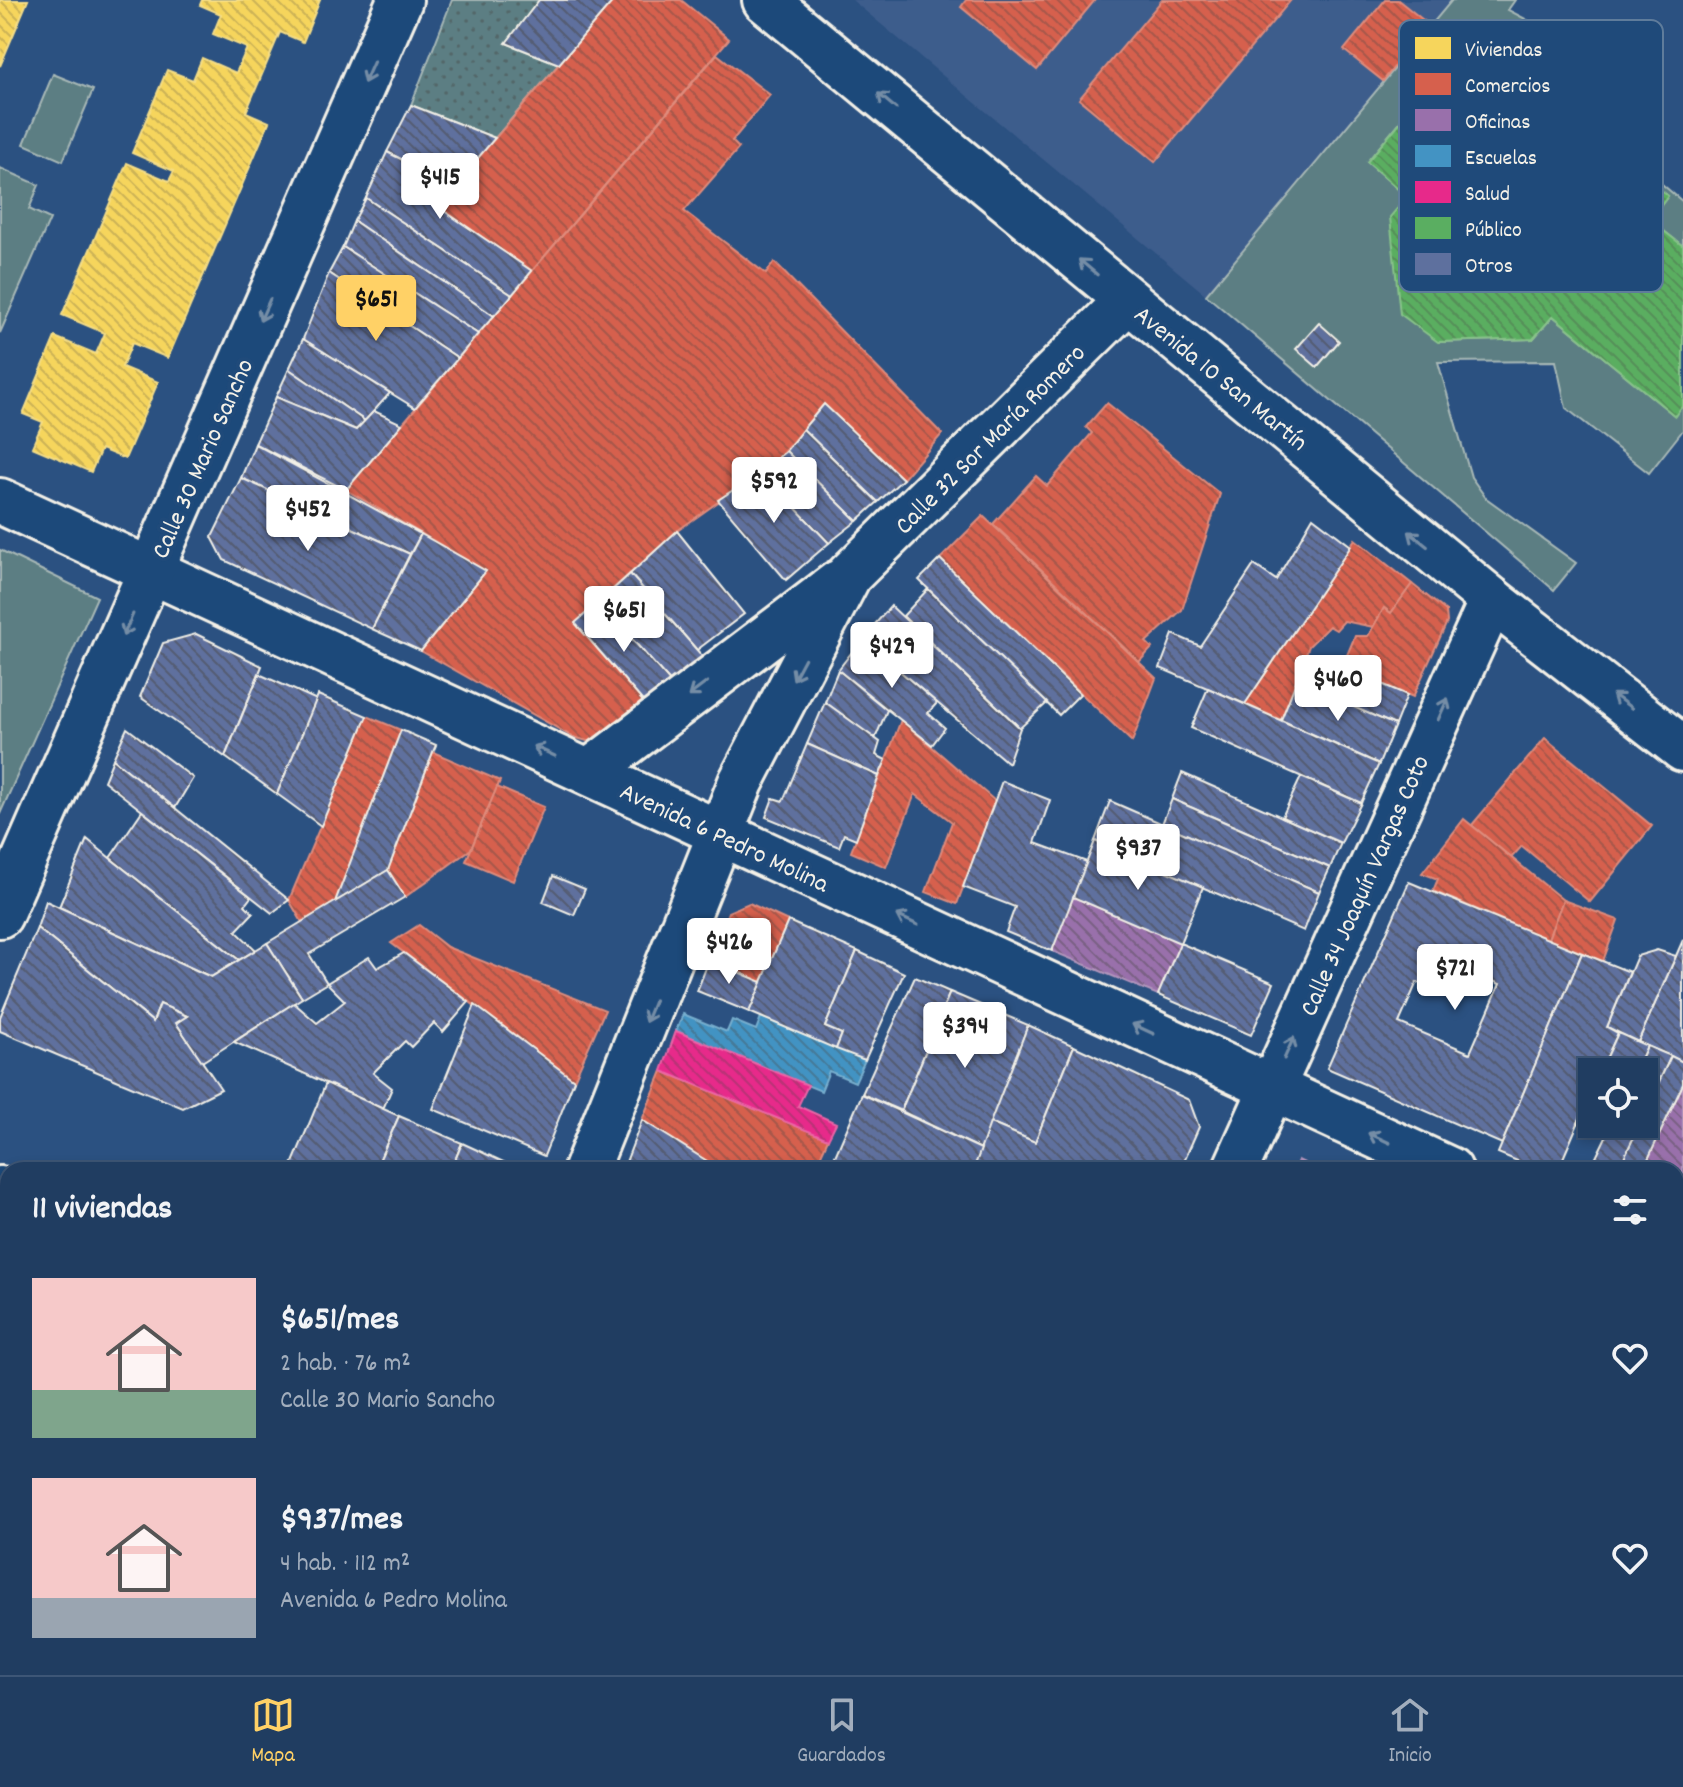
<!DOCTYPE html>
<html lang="es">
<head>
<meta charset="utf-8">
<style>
	body { margin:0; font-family:Dekko,sans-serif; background:#284467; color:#f1f3f6; height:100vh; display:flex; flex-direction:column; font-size:30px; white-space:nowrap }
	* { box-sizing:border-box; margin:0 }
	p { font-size:26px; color:#a2aebd }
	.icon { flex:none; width:44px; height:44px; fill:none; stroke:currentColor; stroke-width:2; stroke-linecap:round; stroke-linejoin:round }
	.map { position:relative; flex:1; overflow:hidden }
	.side { position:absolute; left:0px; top:1162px; width:1684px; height:514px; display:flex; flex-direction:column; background:#203d61; border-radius:24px 24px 0 0; box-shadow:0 4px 12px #0003,0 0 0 2px #3d5676 }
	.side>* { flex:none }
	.fabs { position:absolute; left:1578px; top:1058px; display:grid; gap:16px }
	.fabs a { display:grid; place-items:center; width:80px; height:80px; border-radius:0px; background:#203d61; box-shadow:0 4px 12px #0003,0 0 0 2px #3d5676; font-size:40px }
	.price { position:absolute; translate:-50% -68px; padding:0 18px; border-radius:8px; background:#fff; color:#222; font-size:26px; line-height:52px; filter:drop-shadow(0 2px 4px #0008) }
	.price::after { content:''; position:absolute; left:50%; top:48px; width:24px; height:18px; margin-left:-12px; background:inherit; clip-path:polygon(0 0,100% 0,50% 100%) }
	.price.on { background:#ffd166; color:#111 }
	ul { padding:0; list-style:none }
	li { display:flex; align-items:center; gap:24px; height:200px; padding:0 32px }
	li span { display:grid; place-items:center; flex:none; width:224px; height:160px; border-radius:0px; color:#555 }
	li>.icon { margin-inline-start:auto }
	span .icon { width:96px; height:96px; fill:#fffc; stroke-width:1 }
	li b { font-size:34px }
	h2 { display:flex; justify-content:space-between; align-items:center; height:96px; padding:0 32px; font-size:34px }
	.tab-bar { display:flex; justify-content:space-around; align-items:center; height:112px; border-top:2px solid #3d5676; background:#203d61; font-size:22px; color:#a2aebd }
	.tab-bar a { display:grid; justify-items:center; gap:4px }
	.tab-bar .on { color:#ffd166 }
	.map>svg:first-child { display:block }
	.built { fill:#3e5d8c }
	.grass { fill:url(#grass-dots); stroke:#a8b8b6; stroke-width:2 }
	.garden { fill:#5b7e83; stroke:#a8b8b6; stroke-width:2 }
	.homes { fill:url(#homes-back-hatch); stroke:#f5dd86; stroke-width:2 }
	.shops { fill:url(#shops-back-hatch); stroke:#df8c7c; stroke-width:2 }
	.offices { fill:url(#offices-back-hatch); stroke:#b497bd; stroke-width:2 }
	.schools { fill:url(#schools-back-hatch); stroke:#78afce; stroke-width:2 }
	.health { fill:url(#health-back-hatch); stroke:#eb65a6; stroke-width:2 }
	.public { fill:url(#public-back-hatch); stroke:#88c28a; stroke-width:2 }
	.building { fill:url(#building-back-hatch); stroke:#f4f1e8; stroke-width:2; fill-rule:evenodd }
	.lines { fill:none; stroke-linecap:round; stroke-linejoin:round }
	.minor-casing { stroke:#f4f1e8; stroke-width:50 }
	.minor { stroke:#1f4a7a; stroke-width:44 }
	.oneway { stroke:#748da6 }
	.labels { text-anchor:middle; stroke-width:8; stroke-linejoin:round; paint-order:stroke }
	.street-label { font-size:26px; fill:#f4f1e8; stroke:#1f4a7a }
	.key { fill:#1f4a7a; stroke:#5f7c9b; stroke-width:2 }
	.key-label { font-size:22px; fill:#f4f1e8 }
</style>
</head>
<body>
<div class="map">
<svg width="1683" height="1675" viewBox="0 0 1683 1675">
	<defs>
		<pattern id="grass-dots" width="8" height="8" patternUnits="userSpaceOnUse" patternTransform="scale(2)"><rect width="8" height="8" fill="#5b7e83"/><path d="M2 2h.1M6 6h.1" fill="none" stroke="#536668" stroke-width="1.8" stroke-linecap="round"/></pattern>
		<pattern id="homes-back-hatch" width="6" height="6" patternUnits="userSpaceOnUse" patternTransform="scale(2)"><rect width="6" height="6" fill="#f6d55c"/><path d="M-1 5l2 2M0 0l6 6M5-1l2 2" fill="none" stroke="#cbb256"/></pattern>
		<pattern id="shops-back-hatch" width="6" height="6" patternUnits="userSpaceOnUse" patternTransform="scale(2)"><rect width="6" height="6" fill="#d6604d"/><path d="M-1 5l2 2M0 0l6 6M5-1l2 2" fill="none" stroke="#a5584b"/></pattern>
		<pattern id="offices-back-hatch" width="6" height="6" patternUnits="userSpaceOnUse" patternTransform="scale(2)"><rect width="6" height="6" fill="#9970ab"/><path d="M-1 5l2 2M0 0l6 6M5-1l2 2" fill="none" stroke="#796083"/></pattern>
		<pattern id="schools-back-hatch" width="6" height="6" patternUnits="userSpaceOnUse" patternTransform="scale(2)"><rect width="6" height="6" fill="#4393c3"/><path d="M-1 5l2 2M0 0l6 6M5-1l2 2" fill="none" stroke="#457997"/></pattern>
		<pattern id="health-back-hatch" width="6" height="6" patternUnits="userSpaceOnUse" patternTransform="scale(2)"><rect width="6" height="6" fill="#e7298a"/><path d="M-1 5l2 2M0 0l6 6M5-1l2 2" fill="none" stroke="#b83276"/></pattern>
		<pattern id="public-back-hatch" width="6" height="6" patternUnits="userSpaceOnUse" patternTransform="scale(2)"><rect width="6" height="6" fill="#5aae61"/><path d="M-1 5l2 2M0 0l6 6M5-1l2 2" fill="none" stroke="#558f59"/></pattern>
		<pattern id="building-back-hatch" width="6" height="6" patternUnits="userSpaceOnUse" patternTransform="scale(2)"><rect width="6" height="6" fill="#5e709e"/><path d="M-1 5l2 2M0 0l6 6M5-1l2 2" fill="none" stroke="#545c72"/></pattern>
	</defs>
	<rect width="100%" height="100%" fill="#2b5181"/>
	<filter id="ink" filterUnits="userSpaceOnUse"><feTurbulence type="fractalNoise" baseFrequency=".0125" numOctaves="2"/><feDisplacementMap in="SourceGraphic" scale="16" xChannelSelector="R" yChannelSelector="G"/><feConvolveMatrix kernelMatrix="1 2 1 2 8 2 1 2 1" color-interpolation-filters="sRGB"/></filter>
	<g filter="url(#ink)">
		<g class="built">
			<polygon points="852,0 1452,0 1206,295"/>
			<polygon points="421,1668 599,1668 615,1675 418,1675"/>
		</g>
		<polygon class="grass" points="452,0 539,0 506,43 559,64 495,138 411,105"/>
		<g class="garden">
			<polygon points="1452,0 1515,0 1508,10 1535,24 1561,50 1591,124 1683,202 1683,246 1650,220 1668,196 1634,168 1617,193 1597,177 1617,152 1581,123 1561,148 1451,60 1367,162 1407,197 1439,342 1533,339 1553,316 1674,415 1683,405 1683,430 1649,473 1566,408 1556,361 1438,362 1471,477 1486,498 1576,563 1554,590 1206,295"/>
			<polygon points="53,74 93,90 63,161 24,144"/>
			<polygon points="0,168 39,185 29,209 50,219 0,333"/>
			<polygon points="0,550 97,597 0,814"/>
			<polygon points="94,1668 242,1668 254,1673 110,1675"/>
		</g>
		<g class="homes">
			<polygon points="0,0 28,0 0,66"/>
			<polygon points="202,0 320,0 303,42 280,32 246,112 269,122 168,358 132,343 122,367 158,382 125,459 101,449 91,472 32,447 43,422 23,414 55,337 96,354 105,333 62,315 127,163 169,181 174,171 132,153 167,70 193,80 202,58 236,73 247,48 213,34 221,14 200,5"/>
			<polygon points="0,1241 8,1244 8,1503 0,1521"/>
			<polygon points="0,1528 8,1532 8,1627 3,1638 0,1636"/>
		</g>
		<g class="shops">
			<polygon points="614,0 681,0 729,39 532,271 437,206"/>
			<polygon points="966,0 1095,0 1037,70 961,7"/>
			<polygon points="1162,0 1291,0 1155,162 1079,99"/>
			<polygon points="1385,0 1398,0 1428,24 1383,81 1344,50"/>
			<polygon points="717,54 770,95 732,141 739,148 684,211 766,274 774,262 942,434 903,479 824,404 776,461 677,531 575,623 647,706 604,741 591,742 573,737 421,651 486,571 346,490"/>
			<polygon points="1107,403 1220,494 1182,610 1146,642 1152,648 1139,662 993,524 1036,476 1047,486 1092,433 1086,427"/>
			<polygon points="983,516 1156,678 1132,742 940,559"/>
			<polygon points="1355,539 1412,584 1391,613 1384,608 1374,627 1344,621 1336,630 1329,626 1309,646 1281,720 1245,704"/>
			<polygon points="1412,584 1446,611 1447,622 1413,697 1342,667 1355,636 1368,636 1384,608 1391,613"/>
			<polygon points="367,716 401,730 335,902 302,922 289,900"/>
			<polygon points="901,720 995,801 957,904 926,892 952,822 915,794 886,867 851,852"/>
			<polygon points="1545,738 1652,826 1590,902 1522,846 1511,858 1472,825"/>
			<polygon points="433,752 500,781 471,849 405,897 388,870"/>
			<polygon points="497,787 544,807 513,881 466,861"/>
			<polygon points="1464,819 1563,900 1548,939 1433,891 1438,879 1422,873"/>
			<polygon points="1563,900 1618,920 1603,961 1548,939"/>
			<polygon points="749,903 788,921 762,982 709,960 728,912"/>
			<polygon points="419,925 447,947 605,1010 574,1080 391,943"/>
			<polygon points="662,1071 828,1139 814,1170 721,1170 642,1120"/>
		</g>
		<g class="offices">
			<polygon points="1073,897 1180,943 1158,995 1052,951"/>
			<polygon points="1683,1084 1683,1206 1676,1202 1676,1170 1643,1170"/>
			<polygon points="1298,1160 1319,1170 1294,1170"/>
		</g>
		<g class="schools">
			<polygon points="683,1014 727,1032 732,1020 756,1030 761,1017 865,1060 855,1082 829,1071 821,1091 676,1031"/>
			<polygon points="458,1668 531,1668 529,1675 455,1675"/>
		</g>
		<polygon class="health" points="676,1031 808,1085 798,1106 836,1123 828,1139 662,1071"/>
		<polygon class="public" points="1452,60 1561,148 1581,123 1617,153 1597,177 1617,193 1634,168 1668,196 1650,220 1683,246 1683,405 1675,416 1553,316 1533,339 1438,342 1400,314 1390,217 1407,197 1367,162"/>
		<g class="building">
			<polygon points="539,0 614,0 559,64 506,43"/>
			<polygon points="411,105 495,138 454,186 387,152"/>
			<polygon points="387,152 454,186 437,206 532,271 512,295 366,198"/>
			<polygon points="366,198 512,295 494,316 354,221"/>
			<polygon points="354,221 494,316 478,334 343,247"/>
			<polygon points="343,247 478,334 458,358 329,273"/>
			<polygon points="329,273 458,358 415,408 303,339"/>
			<polygon points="1319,323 1339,341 1317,367 1296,349"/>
			<polygon points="303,339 390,393 365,421 289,369"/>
			<polygon points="289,369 365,421 356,430 276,397"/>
			<polygon points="276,397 356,430 374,411 402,424 346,490 255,444"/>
			<polygon points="824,404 903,479 878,502 803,429"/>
			<polygon points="803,429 878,502 857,521 786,451"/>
			<polygon points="255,444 421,534 410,554 241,478"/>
			<polygon points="786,451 857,521 829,543 761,472"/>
			<polygon points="761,472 829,543 786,580 718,500"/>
			<polygon points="241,478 410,554 372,629 224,560 212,537"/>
			<polygon points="1313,517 1351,546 1245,704 1160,668 1173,634 1200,646 1254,565 1276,580"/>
			<polygon points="677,531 744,614 697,650 630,574"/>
			<polygon points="421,534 486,571 421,651 372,629"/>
			<polygon points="940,559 1080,694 1059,715 919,580"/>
			<polygon points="630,574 703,657 672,684 599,602"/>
			<polygon points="928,589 1047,703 1020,728 903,616"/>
			<polygon points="599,602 672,684 647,706 575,623"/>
			<polygon points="891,606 1020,728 1008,763 862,639"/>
			<polygon points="196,634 262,666 225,757 140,697 163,643"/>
			<polygon points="862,639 937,703 928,713 945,728 932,745 838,670"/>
			<polygon points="1338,665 1407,695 1395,725 1325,695"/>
			<polygon points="838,670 887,710 875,739 825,702"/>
			<polygon points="259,674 317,700 277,794 225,757"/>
			<polygon points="1296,682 1395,725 1379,764 1281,720"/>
			<polygon points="1208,688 1379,764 1361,803 1191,728"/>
			<polygon points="318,695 367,716 321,826 277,794"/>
			<polygon points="825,702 880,742 876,755 886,760 879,776 807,744"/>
			<polygon points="127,728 193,778 175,808 113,759"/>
			<polygon points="401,730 436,745 433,752 388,870 335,902"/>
			<polygon points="807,744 879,776 856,839 844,834 839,847 766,817 773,798 783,801"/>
			<polygon points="113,759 175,808 289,900 272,913 104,781"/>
			<polygon points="1182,773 1341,843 1330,868 1172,799"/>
			<polygon points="1301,777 1361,803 1341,843 1282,817"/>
			<polygon points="1002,781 1050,800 1035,843 1087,862 1052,951 1006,932 1015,907 963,887"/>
			<polygon points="1172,799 1330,868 1319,892 1162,824"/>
			<polygon points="1110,801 1319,892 1304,931 1095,841"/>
			<polygon points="142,811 251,897 245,905 253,913 236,931 256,950 239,960 110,858"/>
			<polygon points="87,839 110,858 239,960 211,977 59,907"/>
			<polygon points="1095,841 1203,887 1180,943 1073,897"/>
			<polygon points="388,870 405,897 309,954 327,983 302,998 267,943"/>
			<polygon points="553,876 585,889 574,915 543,902"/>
			<path d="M1409,882L1582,953L1502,1144L1327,1068ZM1434,956L1500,984L1470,1053L1399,1023L1417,982L1422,984Z"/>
			<polygon points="46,901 211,977 267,943 302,998 202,1062 176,1023 187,1016 160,1004 153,1022 37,928"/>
			<polygon points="788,921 857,951 825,1027 842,1034 836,1049 749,1012"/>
			<polygon points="37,928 153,1022 160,1004 187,1016 176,1023 221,1089 183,1108 0,1031 0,1017"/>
			<polygon points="1683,940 1683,1062 1638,1042"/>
			<polygon points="1180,943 1274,983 1251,1035 1158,995"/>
			<polygon points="1657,950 1676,956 1638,1042 1607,1027 1637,956"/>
			<polygon points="857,951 904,973 865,1060 836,1049 842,1034 825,1027"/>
			<polygon points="404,953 469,1002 443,1032 434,1023 411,1047 405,1041 373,1073 392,1088 383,1109 234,1042 294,1003 317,1023 345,1001 327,983 369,957 377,968"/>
			<polygon points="1582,953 1630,972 1607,1027 1618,1033 1600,1072 1592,1072 1592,1091 1558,1170 1539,1170 1498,1153"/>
			<polygon points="709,960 762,982 749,1012 697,991"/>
			<polygon points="915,977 950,992 901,1111 862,1094"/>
			<polygon points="950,992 1028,1025 981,1149 901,1111"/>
			<polygon points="475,1005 574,1080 544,1156 433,1109"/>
			<polygon points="1028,1025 1074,1046 1035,1142 990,1123"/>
			<polygon points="1618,1033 1647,1046 1635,1072 1600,1072"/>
			<polygon points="1074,1046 1189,1100 1199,1127 1180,1170 973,1170 990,1123 1035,1142"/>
			<polygon points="1647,1046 1671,1056 1644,1114 1644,1072 1635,1072"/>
			<polygon points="1671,1056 1683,1062 1683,1084 1643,1170 1618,1170 1640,1124 1644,1124 1644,1114"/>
			<polygon points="326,1083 399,1116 375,1170 290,1170"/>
			<polygon points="1592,1091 1592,1124 1612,1124 1607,1135 1578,1123"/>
			<polygon points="862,1094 981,1149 973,1170 829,1170"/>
			<polygon points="399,1116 462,1143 451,1170 375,1170"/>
			<polygon points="642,1120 715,1166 712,1170 623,1170"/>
			<polygon points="1612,1124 1640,1124 1618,1170 1590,1170"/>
			<polygon points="462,1143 521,1170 451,1170"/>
			<polygon points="8,1627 8,1668 94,1668 110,1675 0,1675 0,1645"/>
			<polygon points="242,1668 328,1668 325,1675 253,1675"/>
			<polygon points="1171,1668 1229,1668 1226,1675 1168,1675"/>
		</g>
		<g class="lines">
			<defs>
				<g id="minor">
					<polyline points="765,0 1492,600 1683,749"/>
					<polyline points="0,501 1450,1170"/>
					<polyline points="589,772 838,583"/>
					<polyline points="0,915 400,0"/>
					<polyline points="586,1170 741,782 849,575 1128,300"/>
					<polyline points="1235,1170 1492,600"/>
					<polyline points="0,1189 8,1193"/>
					<polyline points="1676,1273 1683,1276"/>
					<polyline points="1029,1668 1045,1675"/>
					<polyline points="381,1675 384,1668"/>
					<polyline points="1679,1675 1683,1665"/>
				</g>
			</defs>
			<use href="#minor" class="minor-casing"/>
			<use href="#minor" class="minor"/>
		</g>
		<defs><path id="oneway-shaft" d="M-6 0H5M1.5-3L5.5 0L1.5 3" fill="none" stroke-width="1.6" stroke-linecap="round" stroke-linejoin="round" transform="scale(2)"/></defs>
		<g class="oneway">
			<use href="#oneway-shaft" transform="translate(369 72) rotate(114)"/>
			<use href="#oneway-shaft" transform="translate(887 101) rotate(-140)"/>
			<use href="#oneway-shaft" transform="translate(1088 267) rotate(-140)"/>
			<use href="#oneway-shaft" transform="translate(265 310) rotate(114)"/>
			<use href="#oneway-shaft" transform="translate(1418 539) rotate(-141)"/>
			<use href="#oneway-shaft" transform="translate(128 625) rotate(114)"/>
			<use href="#oneway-shaft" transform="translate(799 669) rotate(118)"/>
			<use href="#oneway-shaft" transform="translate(698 689) rotate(143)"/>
			<use href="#oneway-shaft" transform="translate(1622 701) rotate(-143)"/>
			<use href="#oneway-shaft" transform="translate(1443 709) rotate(-66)"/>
			<use href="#oneway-shaft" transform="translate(544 751) rotate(-155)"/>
			<use href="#oneway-shaft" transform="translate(907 920) rotate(-155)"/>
			<use href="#oneway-shaft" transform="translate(650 1011) rotate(112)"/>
			<use href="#oneway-shaft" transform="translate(1143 1029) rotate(-155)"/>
			<use href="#oneway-shaft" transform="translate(1289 1048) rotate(-66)"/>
			<use href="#oneway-shaft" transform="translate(1379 1138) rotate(-155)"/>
		</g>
	</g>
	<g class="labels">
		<g class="street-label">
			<text transform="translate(1222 377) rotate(39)" y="9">Avenida 10 San Martín</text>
			<text transform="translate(989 438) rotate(-45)" y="9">Calle 32 Sor María Romero</text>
			<text transform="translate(201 458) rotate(-66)" y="9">Calle 30 Mario Sancho</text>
			<text transform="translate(725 836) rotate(25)" y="9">Avenida 6 Pedro Molina</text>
			<text transform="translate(1363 885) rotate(-66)" y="9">Calle 34 Joaquín Vargas Coto</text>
		</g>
	</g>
	<rect x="1399" y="20" width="264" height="272" rx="12" class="key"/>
	<rect x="1415" y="37" width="36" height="22" fill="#f6d55c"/>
	<rect x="1415" y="73" width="36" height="22" fill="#d6604d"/>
	<rect x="1415" y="109" width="36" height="22" fill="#9970ab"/>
	<rect x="1415" y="145" width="36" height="22" fill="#4393c3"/>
	<rect x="1415" y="181" width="36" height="22" fill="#e7298a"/>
	<rect x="1415" y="217" width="36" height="22" fill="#5aae61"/>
	<rect x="1415" y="253" width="36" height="22" fill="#5e709e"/>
	<g class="key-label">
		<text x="1465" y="56">Viviendas</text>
		<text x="1465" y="92">Comercios</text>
		<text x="1465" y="128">Oficinas</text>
		<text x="1465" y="164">Escuelas</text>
		<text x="1465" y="200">Salud</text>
		<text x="1465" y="236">Público</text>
		<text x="1465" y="272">Otros</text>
	</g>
</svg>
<div class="fabs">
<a><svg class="icon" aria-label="locate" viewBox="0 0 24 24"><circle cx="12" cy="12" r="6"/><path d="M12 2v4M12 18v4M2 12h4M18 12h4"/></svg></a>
</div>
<b class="price" style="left:440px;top:221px">$415</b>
<b class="price on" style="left:376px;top:343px">$651</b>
<b class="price" style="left:774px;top:525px">$592</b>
<b class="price" style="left:308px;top:553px">$452</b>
<b class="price" style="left:624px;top:654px">$651</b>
<b class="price" style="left:892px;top:690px">$429</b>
<b class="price" style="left:1338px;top:723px">$460</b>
<b class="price" style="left:1138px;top:892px">$937</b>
<b class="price" style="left:729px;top:986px">$426</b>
<b class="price" style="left:1455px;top:1012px">$721</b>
<b class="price" style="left:965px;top:1070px">$394</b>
<section class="side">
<h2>11 viviendas<svg class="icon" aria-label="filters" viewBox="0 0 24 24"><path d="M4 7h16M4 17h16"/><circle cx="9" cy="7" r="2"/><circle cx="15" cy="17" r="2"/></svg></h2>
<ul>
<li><span style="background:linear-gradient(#f6c9c9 70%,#7fa58c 0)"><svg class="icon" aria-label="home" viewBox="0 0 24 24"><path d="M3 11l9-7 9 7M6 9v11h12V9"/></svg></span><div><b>$651/mes</b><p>2 hab. · 76 m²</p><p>Calle 30 Mario Sancho</p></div><svg class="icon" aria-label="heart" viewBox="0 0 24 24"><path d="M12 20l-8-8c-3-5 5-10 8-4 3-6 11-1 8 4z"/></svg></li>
<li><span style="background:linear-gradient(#f6c9c9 75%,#9aa5b1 0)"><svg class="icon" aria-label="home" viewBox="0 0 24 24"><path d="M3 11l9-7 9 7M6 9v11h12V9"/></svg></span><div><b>$937/mes</b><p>4 hab. · 112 m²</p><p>Avenida 6 Pedro Molina</p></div><svg class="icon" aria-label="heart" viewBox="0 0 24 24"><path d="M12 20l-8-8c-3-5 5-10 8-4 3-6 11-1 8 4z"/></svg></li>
</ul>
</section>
</div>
<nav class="tab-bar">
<a class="on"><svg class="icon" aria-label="map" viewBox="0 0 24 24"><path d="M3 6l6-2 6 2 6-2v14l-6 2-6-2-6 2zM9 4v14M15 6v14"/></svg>Mapa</a>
<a><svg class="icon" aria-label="saved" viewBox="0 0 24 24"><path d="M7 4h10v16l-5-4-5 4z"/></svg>Guardados</a>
<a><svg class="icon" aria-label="home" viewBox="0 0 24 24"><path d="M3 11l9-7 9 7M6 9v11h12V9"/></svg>Inicio</a>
</nav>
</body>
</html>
